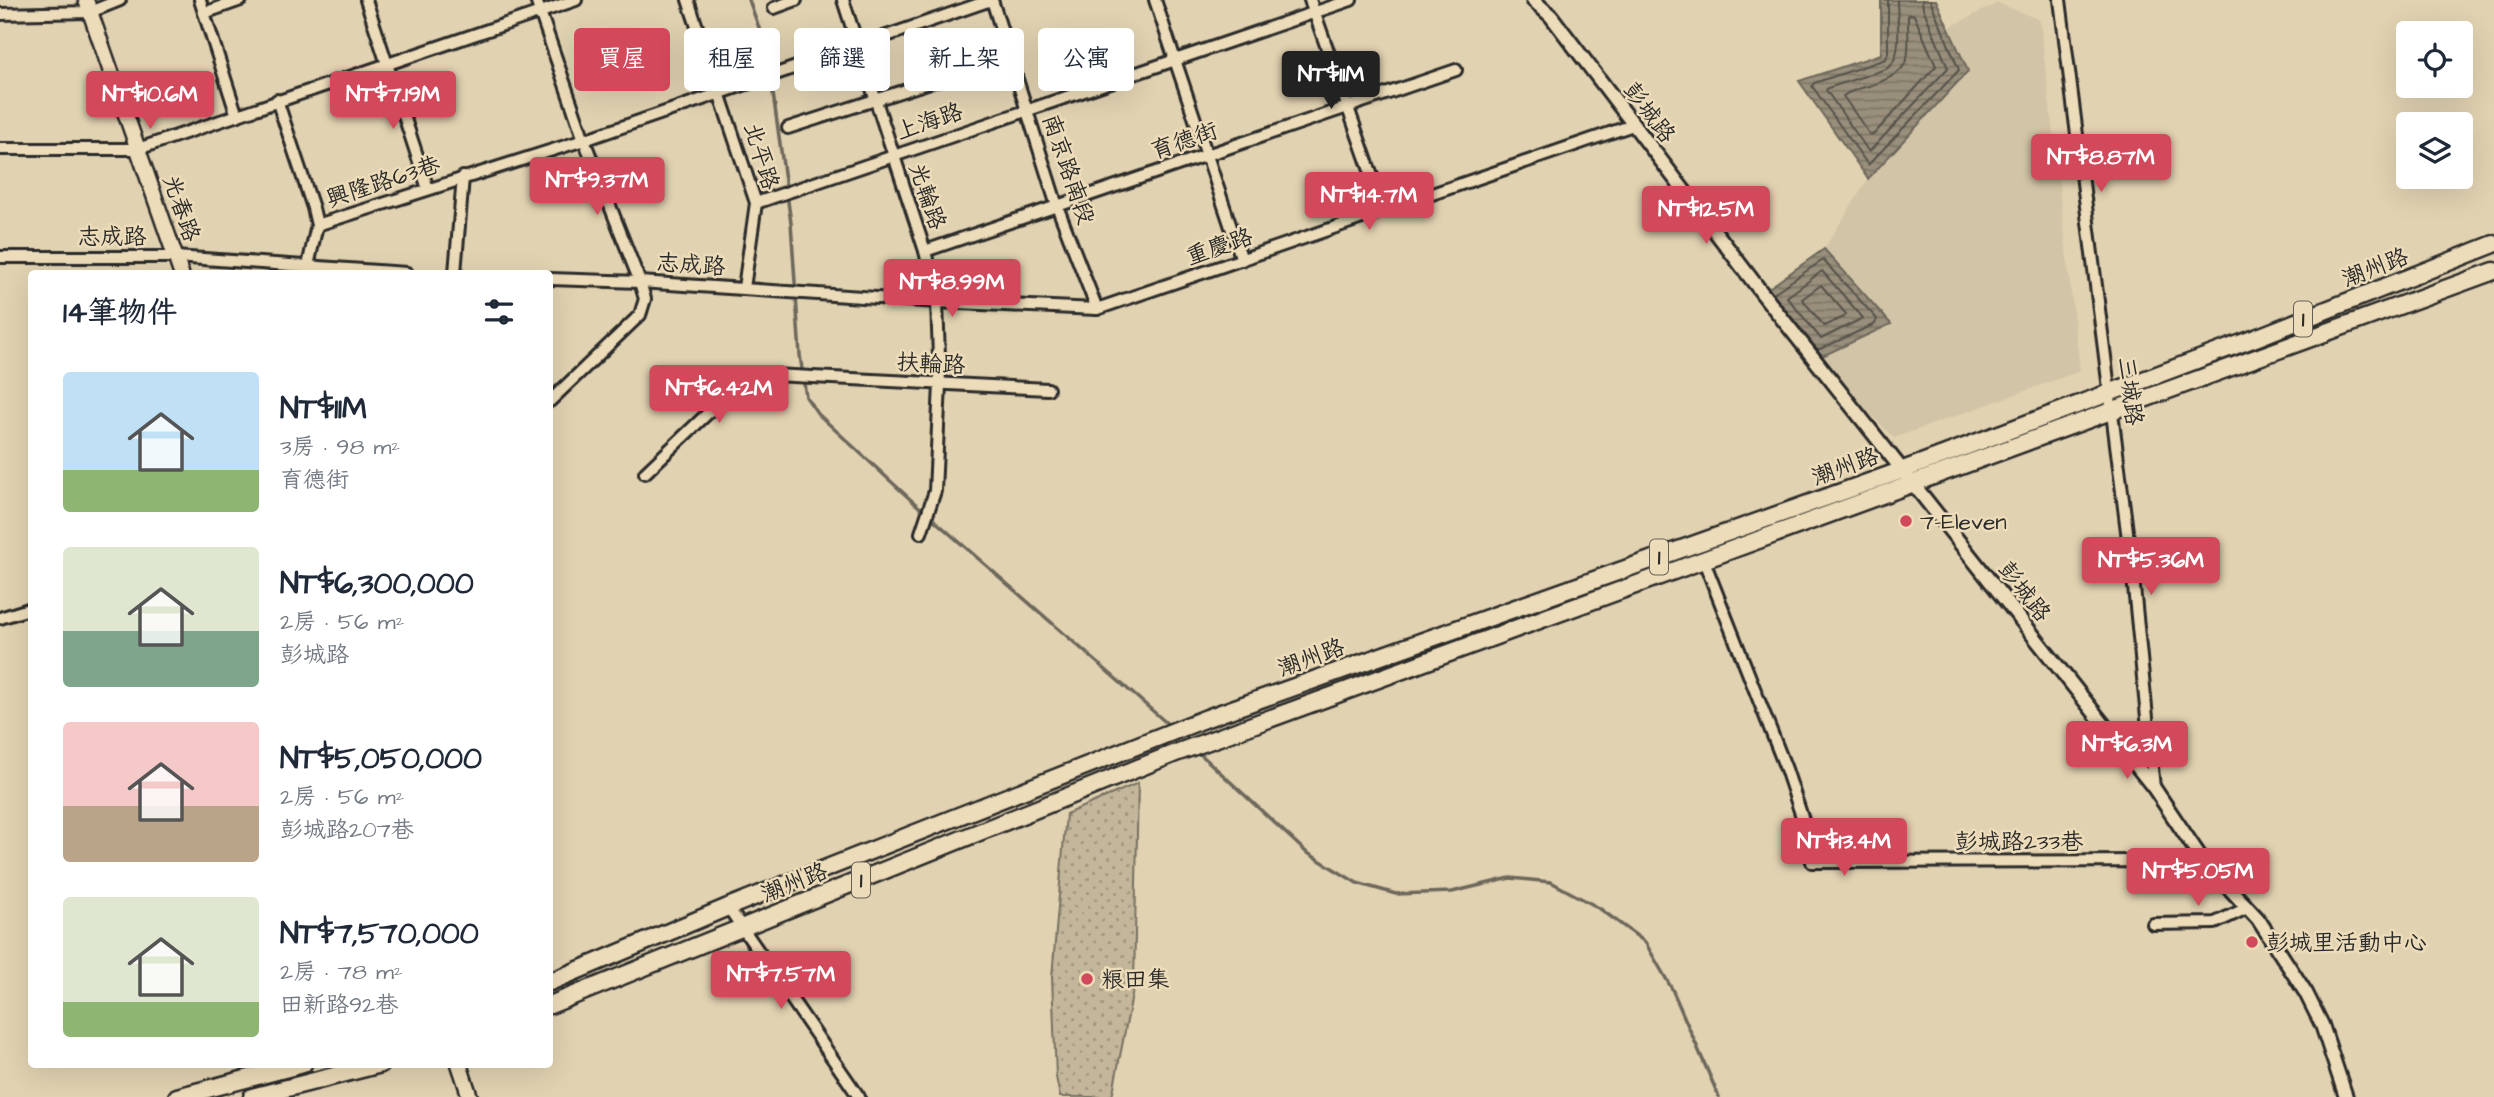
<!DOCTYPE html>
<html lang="zh-TW">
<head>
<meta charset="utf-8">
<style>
	body { margin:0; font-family:"Architects Daughter","LXGW WenKai TC",sans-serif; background:#f2f2f3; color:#1f2937; height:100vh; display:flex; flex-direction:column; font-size:26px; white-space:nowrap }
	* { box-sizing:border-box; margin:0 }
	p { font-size:23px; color:#747a83 }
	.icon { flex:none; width:38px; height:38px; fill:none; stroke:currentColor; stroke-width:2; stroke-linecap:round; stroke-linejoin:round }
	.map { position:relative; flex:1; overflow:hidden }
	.sheet { position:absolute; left:28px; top:270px; width:525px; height:798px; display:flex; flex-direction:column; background:#fff; border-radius:7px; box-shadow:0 7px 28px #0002 }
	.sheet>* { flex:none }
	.banner { position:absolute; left:574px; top:28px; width:665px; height:63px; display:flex; gap:14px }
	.buttons { position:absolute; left:2396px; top:21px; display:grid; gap:14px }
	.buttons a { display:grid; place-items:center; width:77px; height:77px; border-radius:7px; background:#fff; box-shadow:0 7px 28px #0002; font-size:35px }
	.price { position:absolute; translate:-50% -60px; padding:0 16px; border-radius:7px; background:#d1495b; color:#fff; font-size:23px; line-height:46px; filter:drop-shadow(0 2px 4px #0008) }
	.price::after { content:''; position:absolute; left:50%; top:42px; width:21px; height:16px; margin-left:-10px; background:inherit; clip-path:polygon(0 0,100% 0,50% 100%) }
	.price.current { background:#222; color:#fff }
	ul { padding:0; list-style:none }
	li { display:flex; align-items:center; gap:21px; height:175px; padding:0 35px }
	li span { display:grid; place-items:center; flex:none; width:196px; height:140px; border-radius:7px; color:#555 }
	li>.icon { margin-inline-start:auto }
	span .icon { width:84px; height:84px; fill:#fffc; stroke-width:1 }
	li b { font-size:30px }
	h2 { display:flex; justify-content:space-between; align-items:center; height:84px; padding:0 35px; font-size:30px }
	.chip { padding:0 24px; border-radius:7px; background:#fff; box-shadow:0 7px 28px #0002; font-size:24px; line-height:63px }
	.chip.current { background:#d1495b; color:#fff }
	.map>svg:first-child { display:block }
	.built { fill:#d2c4a6 }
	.park { fill:url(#park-dots); stroke:#777062; stroke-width:2 }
	.water { fill:url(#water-rules); stroke:#6d675b; stroke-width:2 }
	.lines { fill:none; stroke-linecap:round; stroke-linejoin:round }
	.shore { stroke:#57534b; stroke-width:2 }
	.stream { stroke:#6d675b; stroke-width:3.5 }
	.minor-casing { stroke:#2b2b2b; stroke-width:16 }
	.tertiary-casing { stroke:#2b2b2b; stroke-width:18 }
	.secondary-casing { stroke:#2b2b2b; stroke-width:19 }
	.primary-casing { stroke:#2b2b2b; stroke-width:21 }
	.minor { stroke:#eddcb9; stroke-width:10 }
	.tertiary { stroke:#eddcb9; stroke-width:12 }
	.secondary { stroke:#eddcb9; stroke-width:14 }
	.primary { stroke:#eddcb9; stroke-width:16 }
	.poi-dot { fill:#d1495b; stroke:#eddcb9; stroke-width:2.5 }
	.labels { text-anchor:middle; stroke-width:5; stroke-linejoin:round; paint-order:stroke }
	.shield { fill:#eddcb9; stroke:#656056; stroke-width:2 }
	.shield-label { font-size:21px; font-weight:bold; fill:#2b2b2b }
	.street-label { font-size:23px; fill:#2b2b2b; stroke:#eddcb9 }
	.poi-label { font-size:23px; fill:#2b2b2b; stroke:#eddcb9; text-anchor:start }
</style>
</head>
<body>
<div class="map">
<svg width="2494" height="1097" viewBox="0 0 2494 1097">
	<defs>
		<pattern id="park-dots" width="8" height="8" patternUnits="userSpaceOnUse" patternTransform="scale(1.75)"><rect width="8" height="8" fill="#c3b69a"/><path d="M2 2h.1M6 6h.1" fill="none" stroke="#9f947e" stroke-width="1.8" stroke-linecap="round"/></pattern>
		<pattern id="water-rules" width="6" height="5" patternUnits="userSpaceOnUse" patternTransform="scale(1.75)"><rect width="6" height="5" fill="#998f7b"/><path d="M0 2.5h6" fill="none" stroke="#7d7565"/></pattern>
	</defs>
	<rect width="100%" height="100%" fill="#e1d2b1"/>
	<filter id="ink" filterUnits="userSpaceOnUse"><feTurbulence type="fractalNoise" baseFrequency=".0143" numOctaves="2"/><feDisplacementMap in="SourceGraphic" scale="14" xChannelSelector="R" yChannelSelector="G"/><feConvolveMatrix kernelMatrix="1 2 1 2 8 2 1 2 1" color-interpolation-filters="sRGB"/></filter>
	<g filter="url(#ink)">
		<polygon class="built" points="1998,3 2040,20 2080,371 1894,438 1816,359 1891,324 1824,249 1868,179 1968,71 1948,28"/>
		<polygon class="park" points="1138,783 1134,985 1112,1097 1060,1097 1056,1077 1052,977 1066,814"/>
		<g class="water">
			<polygon points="1881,0 1936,0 1968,71 1868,179 1799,81 1881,54"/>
			<polygon points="1824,249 1891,324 1816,359 1762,293"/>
		</g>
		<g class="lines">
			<g class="shore">
				<polyline points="1888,0 1888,53 1886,59 1814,83 1812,86 1868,165 1959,70 1930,0"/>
				<path d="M1897,0C1897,19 1904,59 1886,69L1828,88L1826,90L1869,152L1948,68L1923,8L1922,0"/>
				<path d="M1910,14L1914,15L1936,66L1874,134L1870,135L1843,96C1850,91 1860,88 1869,86C1915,71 1908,60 1908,16Z"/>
				<polygon points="1822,271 1863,318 1821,339 1787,297"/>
				<polygon points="1821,285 1846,314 1844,317 1824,326 1802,299"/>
				<polyline points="1774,295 1775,292 1823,260 1877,319 1875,324 1820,349 1816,348"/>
			</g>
			<g class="stream">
				<polyline points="749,0 767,50 791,223 800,355 806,397 818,414 910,499 1170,726"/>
				<polyline points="1196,750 1306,852 1357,883 1396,894 1452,892 1510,878 1551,882 1599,908 1645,942 1672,989 1719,1097"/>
			</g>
			<defs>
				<g id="minor">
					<polyline points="200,0 237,116"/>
					<polyline points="366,0 428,189"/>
					<polyline points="536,0 584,140 640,282 645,299 640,315 550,401"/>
					<polyline points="688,0 756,203 744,288"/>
					<polyline points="843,0 925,251 937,302 940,384 935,491 921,533"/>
					<polyline points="992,0 1057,206 1097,309"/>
					<polyline points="1155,0 1242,260"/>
					<polyline points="1310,0 1384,210"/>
					<polyline points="2060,0 2134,587 2154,788"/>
					<polyline points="774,8 796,0"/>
					<polyline points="204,13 241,0"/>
					<polyline points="0,14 90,12 120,0"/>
					<polyline points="277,100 313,208 317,225 308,266"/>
					<polyline points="788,128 965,71"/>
					<polyline points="0,149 138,149 576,0"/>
					<polyline points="756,203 1351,0"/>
					<polyline points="317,225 584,140 991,0"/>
					<polyline points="925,251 1456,70"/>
					<polyline points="0,257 175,257 407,273"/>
					<polyline points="455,273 463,177"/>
					<polyline points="550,279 640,282 937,302 1097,309 1633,125"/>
					<polyline points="645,473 747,376 753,374 1048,389"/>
					<polyline points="1704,561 1786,769 1810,841 1812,862 2154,861 2197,870 2208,866"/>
					<polyline points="0,618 32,608"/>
					<polyline points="728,907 859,1097"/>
					<polyline points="2153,924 2215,923 2247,908"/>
				</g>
				<polyline id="tertiary" points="1533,0 1551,16 1762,293 2154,788 2201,858 2258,919 2306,993 2322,1025 2346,1097"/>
				<g id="secondary">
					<polyline points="86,0 181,273"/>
					<polyline points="459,1064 470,1097"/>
				</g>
				<g id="primary">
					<polyline points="550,982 728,907 1207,718 1903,470 2258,337 2494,244"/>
					<polyline points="550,1005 1173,754 2494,271"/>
					<polyline points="177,1097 303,1064"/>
					<polyline points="252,1097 381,1064"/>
				</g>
			</defs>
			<use href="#minor" class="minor-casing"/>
			<use href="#tertiary" class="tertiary-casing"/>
			<use href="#secondary" class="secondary-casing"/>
			<use href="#primary" class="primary-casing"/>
			<use href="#minor" class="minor"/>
			<use href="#tertiary" class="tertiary"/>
			<use href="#secondary" class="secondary"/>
			<use href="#primary" class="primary"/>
		</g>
	</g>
	<g class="poi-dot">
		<circle cx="1906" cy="521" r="7"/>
		<circle cx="2252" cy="942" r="7"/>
		<circle cx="1087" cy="979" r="7"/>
	</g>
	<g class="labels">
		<g class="shield">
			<rect x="2294" y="301.5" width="18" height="35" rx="5"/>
			<rect x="1650" y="539.5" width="18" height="35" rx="5"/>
			<rect x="852" y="862.5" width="18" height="35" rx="5"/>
		</g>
		<g class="shield-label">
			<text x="2303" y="326">1</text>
			<text x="1659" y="564">1</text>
			<text x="861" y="887">1</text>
		</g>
		<g class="street-label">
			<text transform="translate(1650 112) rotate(53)" y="8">彭城路</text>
			<text transform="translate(929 121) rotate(-19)" y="8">上海路</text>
			<text transform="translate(1184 140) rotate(-19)" y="8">育德街</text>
			<text transform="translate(762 156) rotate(73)" y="8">北平路</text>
			<text transform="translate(1069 169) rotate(71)" y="8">南京路南段</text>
			<text transform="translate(383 181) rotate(-18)" y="8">興隆路63巷</text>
			<text transform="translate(928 196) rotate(71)" y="8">光輪路</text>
			<text transform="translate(182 208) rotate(71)" y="8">光春路</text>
			<text x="112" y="244">志成路</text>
			<text transform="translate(1219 246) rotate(-19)" y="8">重慶路</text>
			<text transform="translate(691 264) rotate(4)" y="8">志成路</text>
			<text transform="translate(2375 267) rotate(-21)" y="8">潮州路</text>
			<text transform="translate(931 363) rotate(3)" y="8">扶輪路</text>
			<text transform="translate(2131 391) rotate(83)" y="8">三城路</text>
			<text transform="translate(1845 466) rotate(-20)" y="8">潮州路</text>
			<text transform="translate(2025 591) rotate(52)" y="8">彭城路</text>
			<text transform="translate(1311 657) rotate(-20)" y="8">潮州路</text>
			<text x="2019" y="849">彭城路233巷</text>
			<text transform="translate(794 882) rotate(-22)" y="8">潮州路</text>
		</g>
		<g class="poi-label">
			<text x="1920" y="529">7-Eleven</text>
			<text x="2266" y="950">彭城里活動中心</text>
			<text x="1101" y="987">粮田集</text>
		</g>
	</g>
</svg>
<div class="buttons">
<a><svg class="icon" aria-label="locate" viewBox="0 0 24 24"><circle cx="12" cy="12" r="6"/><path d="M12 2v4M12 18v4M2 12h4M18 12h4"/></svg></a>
<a><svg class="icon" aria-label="layers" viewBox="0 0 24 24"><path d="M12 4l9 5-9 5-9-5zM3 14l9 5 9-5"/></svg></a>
</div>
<b class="price current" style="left:1331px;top:111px">NT$11M</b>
<b class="price" style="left:150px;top:131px">NT$10.6M</b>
<b class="price" style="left:393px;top:131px">NT$7.19M</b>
<b class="price" style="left:2101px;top:194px">NT$8.87M</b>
<b class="price" style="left:597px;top:217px">NT$9.37M</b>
<b class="price" style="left:1369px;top:232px">NT$14.7M</b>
<b class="price" style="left:1706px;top:246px">NT$12.5M</b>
<b class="price" style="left:952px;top:319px">NT$8.99M</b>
<b class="price" style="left:719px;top:425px">NT$6.42M</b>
<b class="price" style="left:2151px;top:597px">NT$5.36M</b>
<b class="price" style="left:2127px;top:781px">NT$6.3M</b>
<b class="price" style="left:1844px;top:878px">NT$13.4M</b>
<b class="price" style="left:2198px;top:908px">NT$5.05M</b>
<b class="price" style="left:781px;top:1011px">NT$7.57M</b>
<div class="banner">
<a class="chip current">買屋</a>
<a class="chip">租屋</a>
<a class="chip">篩選</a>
<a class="chip">新上架</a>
<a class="chip">公寓</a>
</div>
<section class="sheet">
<h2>14筆物件<svg class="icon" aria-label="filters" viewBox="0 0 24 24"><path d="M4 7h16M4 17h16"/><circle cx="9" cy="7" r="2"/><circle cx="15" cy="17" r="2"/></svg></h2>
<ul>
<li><span style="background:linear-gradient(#bfe0f5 70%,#8fb573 0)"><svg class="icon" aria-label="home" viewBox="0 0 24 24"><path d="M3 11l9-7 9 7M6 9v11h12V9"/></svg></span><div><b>NT$11M</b><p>3房 · 98 m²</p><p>育德街</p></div></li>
<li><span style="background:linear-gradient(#dfe7d0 60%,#7fa58c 0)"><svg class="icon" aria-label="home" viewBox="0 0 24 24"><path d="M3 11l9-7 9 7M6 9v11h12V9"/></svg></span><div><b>NT$6,300,000</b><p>2房 · 56 m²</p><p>彭城路</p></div></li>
<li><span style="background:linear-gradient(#f6c9c9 60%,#b9a48a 0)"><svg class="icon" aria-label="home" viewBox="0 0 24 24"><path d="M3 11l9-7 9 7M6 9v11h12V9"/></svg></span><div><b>NT$5,050,000</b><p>2房 · 56 m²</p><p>彭城路207巷</p></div></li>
<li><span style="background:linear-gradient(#dfe7d0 75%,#8fb573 0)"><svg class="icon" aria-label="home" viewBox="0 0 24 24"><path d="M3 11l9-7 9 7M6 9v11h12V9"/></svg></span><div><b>NT$7,570,000</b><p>2房 · 78 m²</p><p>田新路92巷</p></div></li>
</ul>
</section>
</div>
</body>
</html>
